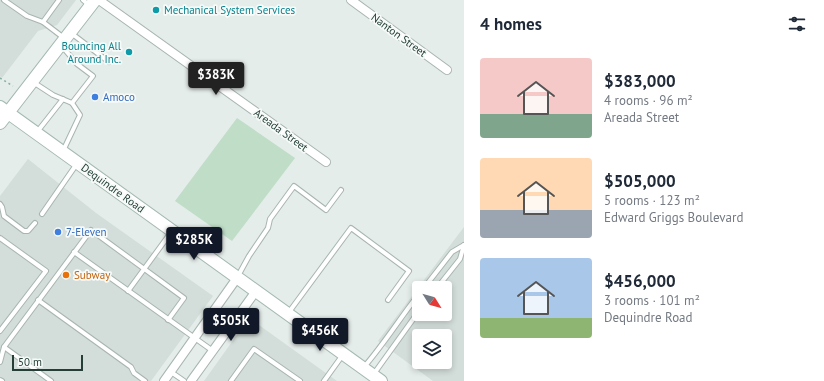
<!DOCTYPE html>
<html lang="en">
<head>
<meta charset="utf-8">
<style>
	body { margin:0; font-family:"PT Sans",sans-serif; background:#f6f6f7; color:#1f2937; height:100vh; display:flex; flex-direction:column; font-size:15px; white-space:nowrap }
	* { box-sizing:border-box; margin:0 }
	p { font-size:13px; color:#747a83 }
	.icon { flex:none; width:22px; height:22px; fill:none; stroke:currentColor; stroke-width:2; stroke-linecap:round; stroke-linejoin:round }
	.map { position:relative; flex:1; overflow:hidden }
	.drawer { display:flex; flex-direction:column; background:#fff; width:360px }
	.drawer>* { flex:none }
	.needle { width:26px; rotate:127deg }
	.controls { position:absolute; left:412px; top:281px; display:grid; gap:8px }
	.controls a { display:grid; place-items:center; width:40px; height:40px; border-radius:4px; background:#fff; box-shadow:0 2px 6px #0003; font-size:20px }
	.scale { position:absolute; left:12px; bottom:10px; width:71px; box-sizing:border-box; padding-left:4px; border:2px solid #253f38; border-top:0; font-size:11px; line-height:14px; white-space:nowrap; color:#253f38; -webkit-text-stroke:3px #f6faf8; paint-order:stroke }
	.price { position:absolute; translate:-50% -34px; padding:0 9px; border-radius:4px; background:#111827; color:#fff; font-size:13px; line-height:26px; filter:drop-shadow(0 1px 2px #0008) }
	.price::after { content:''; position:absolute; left:50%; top:24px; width:12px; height:9px; margin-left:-6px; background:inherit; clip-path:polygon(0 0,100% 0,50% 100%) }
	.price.active { background:#222; color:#fff }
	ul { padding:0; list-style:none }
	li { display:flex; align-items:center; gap:12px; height:100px; padding:0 16px }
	li span { display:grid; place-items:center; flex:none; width:112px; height:80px; border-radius:4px; color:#555 }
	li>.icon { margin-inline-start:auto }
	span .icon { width:48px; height:48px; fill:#fffc; stroke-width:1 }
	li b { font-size:17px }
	h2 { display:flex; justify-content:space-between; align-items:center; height:48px; padding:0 16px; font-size:17px }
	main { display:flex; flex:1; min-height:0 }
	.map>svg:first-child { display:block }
	.built { fill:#d3ddd9; fill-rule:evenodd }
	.grass { fill:#bfddc7 }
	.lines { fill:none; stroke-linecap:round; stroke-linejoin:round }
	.service-casing { stroke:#a8b5b1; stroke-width:6 }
	.minor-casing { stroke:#a8b5b1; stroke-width:10 }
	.secondary-casing { stroke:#a4b9b1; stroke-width:14 }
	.path { stroke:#87afa3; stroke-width:1.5; stroke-dasharray:2 3; stroke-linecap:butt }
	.service { stroke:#fff; stroke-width:4 }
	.minor { stroke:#fff; stroke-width:8 }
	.secondary { stroke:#fff; stroke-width:12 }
	.culture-dot { fill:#0f9aa8; stroke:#f6faf8; stroke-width:1.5 }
	.shop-dot { fill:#3f7fe0; stroke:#f6faf8; stroke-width:1.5 }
	.food-dot { fill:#e8710a; stroke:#f6faf8; stroke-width:1.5 }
	.labels { text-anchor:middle; stroke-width:3.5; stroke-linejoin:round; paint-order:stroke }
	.culture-label { font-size:11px; fill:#0d838f; stroke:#f6faf8; text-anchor:start }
	.street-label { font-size:11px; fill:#253f38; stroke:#f6faf8 }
	.shop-label { font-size:11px; fill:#366cbe; stroke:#f6faf8; text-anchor:start }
	.food-label { font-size:11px; fill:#c56008; stroke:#f6faf8; text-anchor:start }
</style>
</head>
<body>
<main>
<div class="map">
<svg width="464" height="381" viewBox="0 0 464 381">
	<rect width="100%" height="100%" fill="#e5edea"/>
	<g class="built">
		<polygon points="0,0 76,0 57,25 38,31 2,78 0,76"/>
		<polygon points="28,159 96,213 213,296 151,381 0,381 0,196"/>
		<path d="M464,227V381H433L378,341ZM419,288H445V314H419ZM419,336H445V362H419Z"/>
		<polygon points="249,318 337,381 204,381"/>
	</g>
	<polygon class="grass" points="237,118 295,158 232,241 175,201"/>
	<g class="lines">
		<defs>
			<g id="service">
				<polyline points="4,0 27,16 43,22"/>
				<polyline points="59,0 43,22 64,38"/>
				<polyline points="83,0 90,6"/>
				<polyline points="71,33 109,62"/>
				<polyline points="33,82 53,95 72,103 93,76 77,64 61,45"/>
				<polyline points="37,132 63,99"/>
				<polyline points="63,151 80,115 72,103"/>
				<polyline points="0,204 2,207 4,216 24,231 28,231 35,223"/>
				<polyline points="42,214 76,165"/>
				<polyline points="0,238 46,271 0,331"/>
				<polyline points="74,252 213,351"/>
				<polyline points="238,276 249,256 268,228 270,219 294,186 326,210 341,190"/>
				<polyline points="424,288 452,252 464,245"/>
				<polyline points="437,288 460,259 464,245"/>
				<polyline points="128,291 172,231"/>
				<polyline points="38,300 131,367 134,373 145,381"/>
				<polyline points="289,312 351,228 409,271 388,300"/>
				<polyline points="0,362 4,347"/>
				<path d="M364,367C384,344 400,318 419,294"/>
				<polyline points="171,372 184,381"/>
				<polyline points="373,375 419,311"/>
				<polyline points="0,380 2,381"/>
				<polyline points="51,381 4,347 91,230 184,298 168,320"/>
				<polyline points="231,381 254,349 300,381"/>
				<polyline points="324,381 342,356"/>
			</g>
			<g id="minor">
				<polyline points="99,0 326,162"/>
				<polyline points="351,0 447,70"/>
				<polyline points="164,381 237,278"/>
				<polyline points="191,381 256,291"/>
			</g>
			<g id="secondary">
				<polyline points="0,107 381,381"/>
				<polyline points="0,123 95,0"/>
			</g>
		</defs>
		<use href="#service" class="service-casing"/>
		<use href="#minor" class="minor-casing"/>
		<use href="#secondary" class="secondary-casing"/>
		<polyline class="path" points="0,78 13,86"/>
		<use href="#service" class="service"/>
		<use href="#minor" class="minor"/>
		<use href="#secondary" class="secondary"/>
	</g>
	<g class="culture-dot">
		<circle cx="156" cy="10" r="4"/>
		<circle cx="129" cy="52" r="4"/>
	</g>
	<g class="shop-dot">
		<circle cx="95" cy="97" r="4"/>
		<circle cx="58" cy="232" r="4"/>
	</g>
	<circle class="food-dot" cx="66" cy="275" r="4"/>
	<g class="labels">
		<g class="culture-label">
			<text x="164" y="14">Mechanical System Services</text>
			<text x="121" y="50" text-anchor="end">Bouncing All<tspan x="121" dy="13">Around Inc.</tspan></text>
		</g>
		<g class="street-label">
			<text transform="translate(399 35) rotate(36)" y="4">Nanton Street</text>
			<text transform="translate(281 130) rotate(36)" y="4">Areada Street</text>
			<text transform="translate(113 188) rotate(36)" y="4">Dequindre Road</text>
		</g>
		<g class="shop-label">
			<text x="103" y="101">Amoco</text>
			<text x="66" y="236">7-Eleven</text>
		</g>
		<g class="food-label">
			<text x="74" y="279">Subway</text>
		</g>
	</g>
</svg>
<div class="controls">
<a><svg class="needle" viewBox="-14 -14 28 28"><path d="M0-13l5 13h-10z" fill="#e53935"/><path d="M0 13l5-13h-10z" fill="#747a83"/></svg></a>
<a><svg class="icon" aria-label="layers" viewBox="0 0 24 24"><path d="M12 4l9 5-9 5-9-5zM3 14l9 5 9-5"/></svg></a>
</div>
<div class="scale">50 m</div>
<b class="price active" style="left:216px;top:96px">$383K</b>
<b class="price" style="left:194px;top:261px">$285K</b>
<b class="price" style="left:231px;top:342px">$505K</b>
<b class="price" style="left:320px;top:352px">$456K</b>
</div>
<section class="drawer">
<h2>4 homes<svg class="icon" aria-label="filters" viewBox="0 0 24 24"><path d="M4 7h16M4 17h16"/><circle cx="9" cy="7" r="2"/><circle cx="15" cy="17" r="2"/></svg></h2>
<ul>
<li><span style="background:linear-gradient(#f6c9c9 70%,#7fa58c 0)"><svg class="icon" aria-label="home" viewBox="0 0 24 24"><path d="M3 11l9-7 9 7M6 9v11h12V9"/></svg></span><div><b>$383,000</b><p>4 rooms · 96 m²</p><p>Areada Street</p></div></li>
<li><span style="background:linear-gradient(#ffd9b3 65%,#9aa5b1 0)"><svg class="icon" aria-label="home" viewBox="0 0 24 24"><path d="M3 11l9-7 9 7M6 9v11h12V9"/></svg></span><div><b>$505,000</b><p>5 rooms · 123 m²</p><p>Edward Griggs Boulevard</p></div></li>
<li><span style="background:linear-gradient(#a9c7e8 75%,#8fb573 0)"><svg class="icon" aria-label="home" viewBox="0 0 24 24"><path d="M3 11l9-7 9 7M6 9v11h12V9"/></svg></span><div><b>$456,000</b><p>3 rooms · 101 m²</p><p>Dequindre Road</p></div></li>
</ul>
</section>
</main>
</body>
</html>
